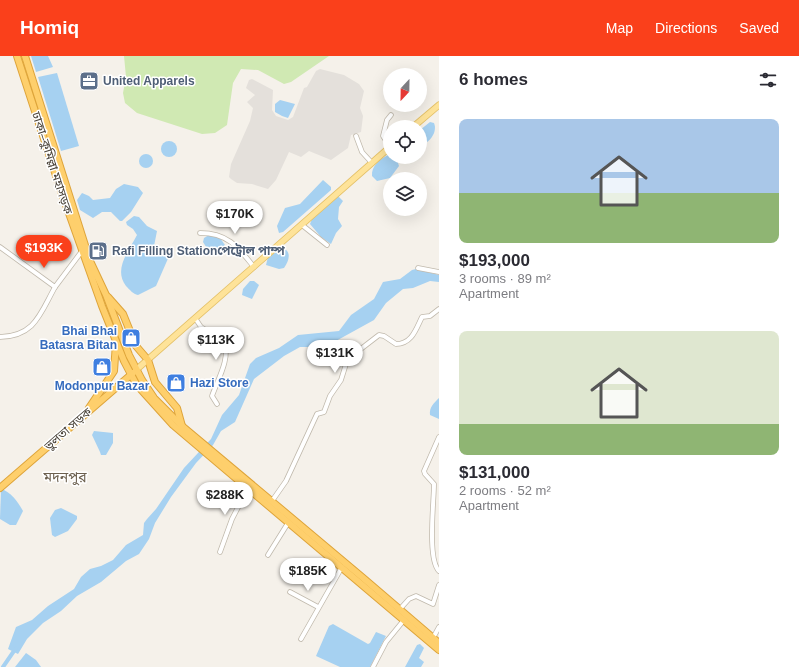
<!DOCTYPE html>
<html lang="en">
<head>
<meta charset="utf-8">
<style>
	body { margin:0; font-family:Helvetica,"Noto Sans Bengali",sans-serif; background:#f2f2f3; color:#2b2b33; height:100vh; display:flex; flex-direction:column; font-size:15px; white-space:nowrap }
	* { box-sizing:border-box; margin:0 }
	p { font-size:13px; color:#7c7c81 }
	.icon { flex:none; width:22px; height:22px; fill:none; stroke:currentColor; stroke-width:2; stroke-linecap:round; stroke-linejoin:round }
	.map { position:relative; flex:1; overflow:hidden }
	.sheet { display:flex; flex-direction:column; background:#fff; width:360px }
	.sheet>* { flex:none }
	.needle { width:26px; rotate:202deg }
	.fabs { position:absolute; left:383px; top:12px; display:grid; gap:8px }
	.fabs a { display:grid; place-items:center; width:44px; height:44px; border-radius:50%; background:#fff; box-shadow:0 4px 16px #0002; font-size:20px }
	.price { position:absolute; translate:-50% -34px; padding:0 9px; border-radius:14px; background:#fff; color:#222; font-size:13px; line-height:26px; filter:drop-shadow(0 1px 2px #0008) }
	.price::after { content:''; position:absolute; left:50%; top:24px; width:12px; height:9px; margin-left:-6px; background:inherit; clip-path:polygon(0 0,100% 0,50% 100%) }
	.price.active { background:#fa401b; color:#fff }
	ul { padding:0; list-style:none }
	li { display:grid; align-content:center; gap:8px; height:212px; padding:0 20px }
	li span { display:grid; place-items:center; height:124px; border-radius:8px; color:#555 }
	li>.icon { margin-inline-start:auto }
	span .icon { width:72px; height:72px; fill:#fffc; stroke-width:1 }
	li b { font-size:17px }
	h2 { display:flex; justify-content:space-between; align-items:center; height:48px; padding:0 20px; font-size:17px }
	header { display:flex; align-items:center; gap:24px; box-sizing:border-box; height:56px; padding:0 20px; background:#fa401b; color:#fff }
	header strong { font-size:19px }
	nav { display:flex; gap:22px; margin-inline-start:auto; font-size:14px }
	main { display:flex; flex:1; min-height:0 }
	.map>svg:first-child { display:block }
	.industrial { fill:#e4e0db }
	.green { fill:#d0e9b3 }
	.water { fill:#a6d1f1 }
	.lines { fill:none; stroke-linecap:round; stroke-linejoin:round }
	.canal { stroke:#a6d1f1; stroke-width:4 }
	.minor-casing { stroke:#c0b9ac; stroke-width:5.5 }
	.major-casing { stroke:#e4c168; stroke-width:7 }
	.highway-casing { stroke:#dea43a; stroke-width:8 }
	.minor { stroke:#fff; stroke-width:4 }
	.major { stroke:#fee399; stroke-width:5.5 }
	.highway { stroke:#fecf6c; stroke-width:6 }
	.labels { text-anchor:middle; stroke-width:3; stroke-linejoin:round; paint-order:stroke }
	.service-label { font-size:12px; font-weight:bold; fill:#4e5e75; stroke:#fff; text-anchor:start }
	.street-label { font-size:12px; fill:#494238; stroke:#fff }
	.shop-label { font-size:12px; font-weight:bold; fill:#366cbe; stroke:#fff; text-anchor:end }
	.quarter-label { font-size:14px; fill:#6c604f; stroke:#fff }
</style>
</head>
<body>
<header>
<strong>Homiq</strong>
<nav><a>Map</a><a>Directions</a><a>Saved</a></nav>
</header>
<main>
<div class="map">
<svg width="439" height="611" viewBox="0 0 439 611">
	<rect width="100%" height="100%" fill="#f5f1ea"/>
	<polygon class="industrial" points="320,13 344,19 359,28 364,35 360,52 363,60 361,76 351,79 348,92 331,104 309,95 301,101 289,96 276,124 268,133 252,128 237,127 231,123 229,121 231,108 250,65 253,52 247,46 255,39 246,32 249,24 252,23 273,34 272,54 276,60 288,64 293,61 304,32 307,31 316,15"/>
	<polygon class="green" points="124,0 329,0 291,26 284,28 258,14 241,13 233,27 227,69 215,77 202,78 137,57 125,47 123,37 126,21"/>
	<g class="water">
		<polygon points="31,0 48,0 53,11 36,16"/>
		<polygon points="57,17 79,90 61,95 38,21"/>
		<polygon points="280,44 295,48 288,62 282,60 275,56 275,48"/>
		<path d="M430,66L434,67C438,76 429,88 420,89V74Z"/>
		<circle cx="169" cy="93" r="8"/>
		<circle cx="146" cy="105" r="7"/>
		<path d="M388,99L396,101L399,110L390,122L377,125L372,120C371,110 380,103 388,99Z"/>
		<polygon points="323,124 331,131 331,134 283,176 279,177 277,170 285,152 300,148"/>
		<polygon points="124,128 138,131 143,137 131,156 122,165 120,165 111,156 102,156 93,162 80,154 77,144 82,137 89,140 93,144 110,142 116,133"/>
		<polygon points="338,140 343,145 339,151 338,163 342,170 336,177 331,188 321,181 310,168 312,163"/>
		<path d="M134,160L139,161L147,170L157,175L154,190L170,198L156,230L138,239C133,238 130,234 126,230C113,213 129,195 137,179L133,173L127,169L126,166Z"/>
		<polygon points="209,179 220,182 225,189 218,194 208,194 203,186 204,182"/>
		<path d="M283,192C292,196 289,205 284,212L279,213L266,209L268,201Z"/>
		<polygon points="416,213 439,219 439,226 430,225 413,232 403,233 386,247 374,264 325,291 300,291 284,300 254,323 235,366 221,375 213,389 196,407 171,441 155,467 149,483 139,498 126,505 101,526 77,540 61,555 43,567 27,583 18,598 8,593 16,571 32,564 48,550 74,533 81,521 90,513 101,510 113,504 126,489 143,479 144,467 147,463 156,453 184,412 211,383 222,359 239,339 250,308 256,302 279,292 298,279 339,275 351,259 374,243 383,226 400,223 412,214"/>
		<polygon points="250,225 254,225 259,229 252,243 242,239 243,233"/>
		<path d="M439,342V363L430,359C429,351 434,347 439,342Z"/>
		<polygon points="94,375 113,377 113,387 106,399 101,399 100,396 92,379"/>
		<path d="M1,433C11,436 18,446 23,455L16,469H10L0,463Z"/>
		<polygon points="61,452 77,460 77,463 68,475 55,481 52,479 50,462 55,454"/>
		<polygon points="333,568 368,588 370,587 376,576 386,580 370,611 340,611 316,600 329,570"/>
		<polygon points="420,588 424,592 419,602 424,606 421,611 405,611 417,589"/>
		<polygon points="26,597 36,604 41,611 15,611"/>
	</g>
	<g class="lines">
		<polyline class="canal" points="3,611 16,592"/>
		<defs>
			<g id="minor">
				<polyline points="356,80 362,96 372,107"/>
				<polyline points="390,91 383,80 387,64 391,59"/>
				<polyline points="302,169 327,189"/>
				<path d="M200,177C228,177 238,191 254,211"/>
				<polyline points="0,191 55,231 82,195"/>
				<polyline points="418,212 439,216"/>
				<path d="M195,262L201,271L224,286C231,302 217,325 212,340L217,348"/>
				<path d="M0,281C35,280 40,258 55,231"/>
				<path d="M439,381L424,415L425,418L434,428C434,446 427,503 439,515"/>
				<path d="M272,445L286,425L317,358L324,356L330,340L341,324L346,308L353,299L379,279L384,280L396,288C412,288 416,273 422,261L430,260L439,253"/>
				<polyline points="220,496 232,463 248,432"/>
				<polyline points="268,499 288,467"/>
				<polyline points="290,536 318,551"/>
				<polyline points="400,553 409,543 416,540 433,548 439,529"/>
				<polyline points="433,582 439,571"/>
				<polyline points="301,583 342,511"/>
				<polyline points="373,611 386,586 404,564"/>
			</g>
			<g id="major">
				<polyline points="413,71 439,49"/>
				<polyline points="136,314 390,91"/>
			</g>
			<g id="highway">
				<polyline points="17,0 60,132 102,250 124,305 136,328 173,369 439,594"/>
				<polyline points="25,0 90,205 106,239 129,299 142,324 154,342 182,370 362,521 439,587"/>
				<polyline points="108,241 123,258 136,290 148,304 155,326 177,352 182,370"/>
				<polyline points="89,352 114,315 116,287"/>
				<polyline points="0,432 133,317"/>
			</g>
		</defs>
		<use href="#minor" class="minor-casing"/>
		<use href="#major" class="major-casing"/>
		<use href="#highway" class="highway-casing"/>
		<use href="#minor" class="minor"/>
		<use href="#major" class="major"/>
		<use href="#highway" class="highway"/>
	</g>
	<defs>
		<symbol id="office-square" viewBox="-11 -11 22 22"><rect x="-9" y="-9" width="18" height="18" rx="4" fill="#5c6f8a" stroke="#fff"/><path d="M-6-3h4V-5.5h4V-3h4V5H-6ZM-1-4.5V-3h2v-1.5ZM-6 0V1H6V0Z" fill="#fff"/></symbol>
		<symbol id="fuel-square" viewBox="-11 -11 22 22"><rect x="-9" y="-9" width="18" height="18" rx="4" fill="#5c6f8a" stroke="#fff"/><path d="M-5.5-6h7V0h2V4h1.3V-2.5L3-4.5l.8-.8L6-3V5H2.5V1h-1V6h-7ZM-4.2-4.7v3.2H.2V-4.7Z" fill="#fff"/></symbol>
		<symbol id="shop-square" viewBox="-11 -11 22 22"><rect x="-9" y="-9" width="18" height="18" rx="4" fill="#3f7fe0" stroke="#fff"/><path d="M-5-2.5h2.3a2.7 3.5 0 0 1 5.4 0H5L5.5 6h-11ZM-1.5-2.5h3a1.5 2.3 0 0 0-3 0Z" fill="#fff"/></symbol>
	</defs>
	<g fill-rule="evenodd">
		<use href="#office-square" x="78" y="14" width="22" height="22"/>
		<use href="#fuel-square" x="87" y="184" width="22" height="22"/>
		<use href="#shop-square" x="120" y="271" width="22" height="22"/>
		<use href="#shop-square" x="91" y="300" width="22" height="22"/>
		<use href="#shop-square" x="165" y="316" width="22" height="22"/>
	</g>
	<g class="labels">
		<g class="service-label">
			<text x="103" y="29">United Apparels</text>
			<text x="112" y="199">Rafi Filling Stationপেট্রোল পাম্প</text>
		</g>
		<g class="street-label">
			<text transform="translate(52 107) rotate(72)" y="4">ঢাকা–কুমিল্লা মহাসড়ক</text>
			<text transform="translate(68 373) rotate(-41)" y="4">ভুলতা সড়ক</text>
		</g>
		<g class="shop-label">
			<text x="117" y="279">Bhai Bhai<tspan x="117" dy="14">Batasra Bitan</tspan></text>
			<text x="190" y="331" text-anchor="start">Hazi Store</text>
			<text x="102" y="334" text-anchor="middle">Modonpur Bazar</text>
		</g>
		<g class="quarter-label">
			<text x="65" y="426">মদনপুর</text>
		</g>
	</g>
</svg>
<div class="fabs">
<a><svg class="needle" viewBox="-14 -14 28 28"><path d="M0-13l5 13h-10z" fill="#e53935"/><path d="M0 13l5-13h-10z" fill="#7c7c81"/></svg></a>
<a><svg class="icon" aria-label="locate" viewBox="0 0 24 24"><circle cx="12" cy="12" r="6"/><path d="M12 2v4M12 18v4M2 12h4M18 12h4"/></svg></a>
<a><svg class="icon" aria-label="layers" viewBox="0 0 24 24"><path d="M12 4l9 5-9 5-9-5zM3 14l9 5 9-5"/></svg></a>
</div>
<b class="price" style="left:235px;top:179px">$170K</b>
<b class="price active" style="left:44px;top:213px">$193K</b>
<b class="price" style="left:216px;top:305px">$113K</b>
<b class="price" style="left:335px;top:318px">$131K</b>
<b class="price" style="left:225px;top:460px">$288K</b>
<b class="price" style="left:308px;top:536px">$185K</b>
</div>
<section class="sheet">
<h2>6 homes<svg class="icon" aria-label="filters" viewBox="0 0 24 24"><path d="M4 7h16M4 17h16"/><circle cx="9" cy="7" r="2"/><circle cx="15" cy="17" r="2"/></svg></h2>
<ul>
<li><span style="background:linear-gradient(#a9c7e8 60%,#8fb573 0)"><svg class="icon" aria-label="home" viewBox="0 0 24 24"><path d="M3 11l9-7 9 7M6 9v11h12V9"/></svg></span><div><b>$193,000</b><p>3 rooms · 89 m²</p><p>Apartment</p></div></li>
<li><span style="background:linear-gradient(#dfe7d0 75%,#8fb573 0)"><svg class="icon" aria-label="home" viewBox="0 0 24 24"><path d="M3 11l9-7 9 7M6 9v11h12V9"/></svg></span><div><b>$131,000</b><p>2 rooms · 52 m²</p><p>Apartment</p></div></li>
</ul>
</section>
</main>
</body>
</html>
